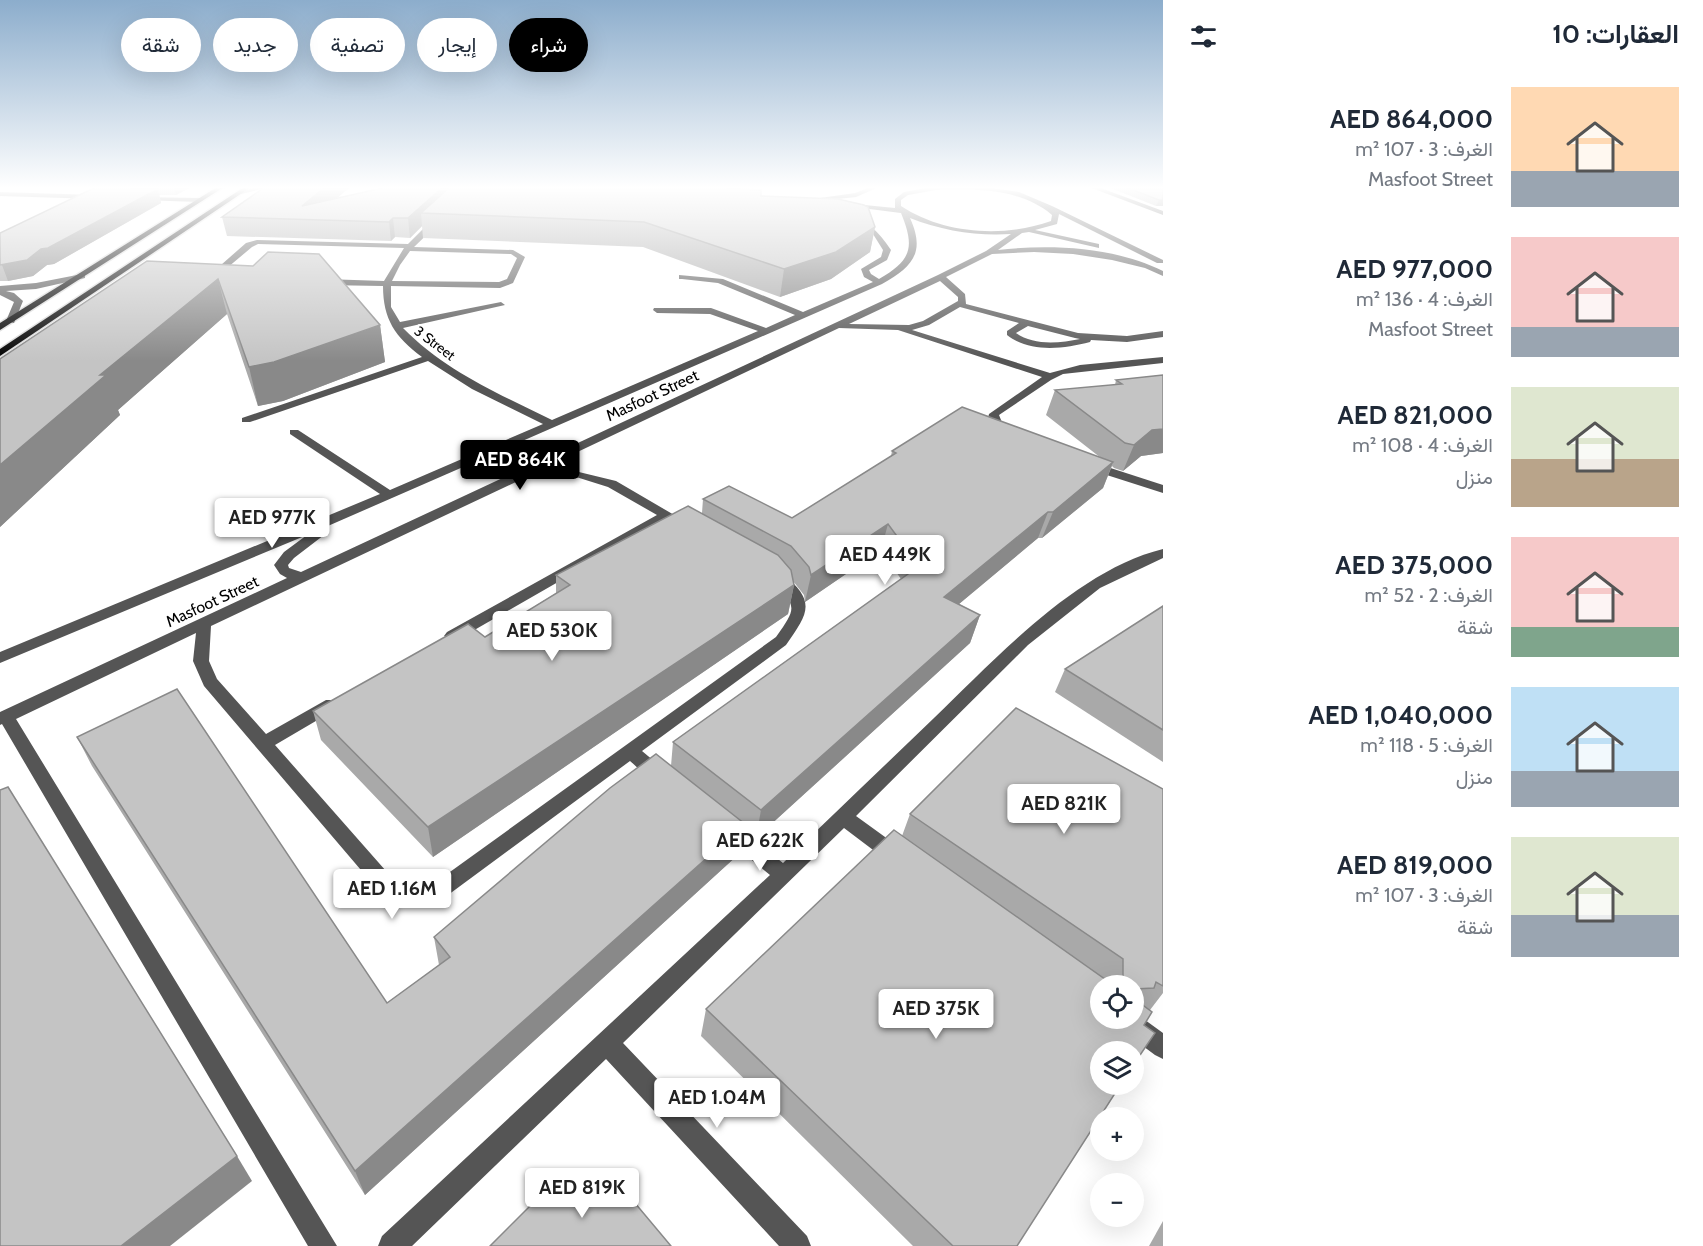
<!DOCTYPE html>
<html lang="ar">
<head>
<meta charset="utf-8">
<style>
	body { margin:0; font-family:Cabin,Vazirmatn,sans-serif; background:#f2f2f3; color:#1f2937; direction:rtl; height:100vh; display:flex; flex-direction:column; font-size:22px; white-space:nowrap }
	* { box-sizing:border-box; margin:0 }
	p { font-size:20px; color:#747a83 }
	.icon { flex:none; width:33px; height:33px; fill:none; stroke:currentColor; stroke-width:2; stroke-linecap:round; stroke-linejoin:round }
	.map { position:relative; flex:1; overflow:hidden; direction:ltr }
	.panel { display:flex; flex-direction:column; background:#fff; width:540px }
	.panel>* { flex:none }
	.banner { position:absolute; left:18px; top:18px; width:570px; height:54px; direction:rtl; display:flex; gap:12px }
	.fabs { position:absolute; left:1090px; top:975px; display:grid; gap:12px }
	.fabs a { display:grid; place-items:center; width:54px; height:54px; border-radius:50%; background:#fff; box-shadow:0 6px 24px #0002; font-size:30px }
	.price { position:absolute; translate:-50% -51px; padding:0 14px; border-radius:6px; background:#fff; color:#222; font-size:20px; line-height:39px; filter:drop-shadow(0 2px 3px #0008) }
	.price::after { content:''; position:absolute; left:50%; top:36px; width:18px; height:14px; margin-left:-9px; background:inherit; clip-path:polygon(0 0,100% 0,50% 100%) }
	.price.current { background:#000; color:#fff }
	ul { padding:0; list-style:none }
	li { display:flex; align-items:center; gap:18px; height:150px; padding:0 24px }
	li span { display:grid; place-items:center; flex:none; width:168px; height:120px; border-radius:0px; color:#555 }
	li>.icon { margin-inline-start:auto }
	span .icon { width:72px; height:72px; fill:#fffc; stroke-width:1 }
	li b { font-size:26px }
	h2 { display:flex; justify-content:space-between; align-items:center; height:72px; padding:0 24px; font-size:26px }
	.chip { padding:0 21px; border-radius:27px; background:#fff; box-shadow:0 6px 24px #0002; font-size:21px; line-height:54px }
	.chip.current { background:#000; color:#fff }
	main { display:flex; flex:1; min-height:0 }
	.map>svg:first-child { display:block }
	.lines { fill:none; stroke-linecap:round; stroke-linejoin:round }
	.major-casing { stroke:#dbdbdb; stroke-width:3 }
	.minor { fill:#555; fill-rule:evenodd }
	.major { fill:#000; fill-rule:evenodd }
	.wall { fill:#a9a9a9; fill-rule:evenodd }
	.shaded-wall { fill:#898989 }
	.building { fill:#c4c4c4; stroke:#898989; stroke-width:1.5 }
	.labels { text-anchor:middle; stroke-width:4.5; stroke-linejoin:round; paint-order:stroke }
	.far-street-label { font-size:14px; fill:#000; stroke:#fff }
	.street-label { font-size:16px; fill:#000; stroke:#fff }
</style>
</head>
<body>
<main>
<section class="panel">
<h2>العقارات: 10<svg class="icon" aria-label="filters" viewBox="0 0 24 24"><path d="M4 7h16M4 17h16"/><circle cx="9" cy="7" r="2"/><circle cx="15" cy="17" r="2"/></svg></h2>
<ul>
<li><span style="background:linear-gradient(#ffd9b3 70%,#9aa5b1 0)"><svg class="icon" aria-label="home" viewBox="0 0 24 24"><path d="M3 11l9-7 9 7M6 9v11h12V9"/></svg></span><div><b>AED 864,000</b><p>الغرف: 3 · 107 m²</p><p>Masfoot Street</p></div></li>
<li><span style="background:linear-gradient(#f6c9c9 75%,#9aa5b1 0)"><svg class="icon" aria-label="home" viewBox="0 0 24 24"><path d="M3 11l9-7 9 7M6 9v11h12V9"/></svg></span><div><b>AED 977,000</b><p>الغرف: 4 · 136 m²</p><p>Masfoot Street</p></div></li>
<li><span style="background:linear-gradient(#dfe7d0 60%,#b9a48a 0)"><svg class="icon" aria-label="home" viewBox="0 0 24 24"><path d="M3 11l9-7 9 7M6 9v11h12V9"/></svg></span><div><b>AED 821,000</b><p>الغرف: 4 · 108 m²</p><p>منزل</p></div></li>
<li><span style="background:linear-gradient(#f6c9c9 75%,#7fa58c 0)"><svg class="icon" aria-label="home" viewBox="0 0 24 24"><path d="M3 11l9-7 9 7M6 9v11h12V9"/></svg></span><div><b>AED 375,000</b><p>الغرف: 2 · 52 m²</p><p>شقة</p></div></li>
<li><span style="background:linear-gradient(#bfe0f5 70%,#9aa5b1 0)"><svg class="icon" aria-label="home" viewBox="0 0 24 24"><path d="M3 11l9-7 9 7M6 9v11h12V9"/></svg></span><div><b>AED 1,040,000</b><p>الغرف: 5 · 118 m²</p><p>منزل</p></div></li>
<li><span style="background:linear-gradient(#dfe7d0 65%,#9aa5b1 0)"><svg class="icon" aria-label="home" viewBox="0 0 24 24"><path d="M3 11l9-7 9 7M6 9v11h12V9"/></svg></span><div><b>AED 819,000</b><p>الغرف: 3 · 107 m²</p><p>شقة</p></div></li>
</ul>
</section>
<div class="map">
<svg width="1163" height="1246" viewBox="0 0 1163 1246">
	<rect width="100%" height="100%" fill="#fff"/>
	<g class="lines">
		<defs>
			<g id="major">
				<polygon points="217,187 224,187 0,330 0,323"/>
				<polygon points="244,187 251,187 0,356 0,349"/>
			</g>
		</defs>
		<use href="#major" class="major-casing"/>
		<g class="minor">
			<polygon points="257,187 270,187 241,194 238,192"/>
			<polygon points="871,187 879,187 856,197 809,202 806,200 855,193"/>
			<path d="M931,187H984L1019,192L1052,206L1163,260V263H1157L1059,214L1057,224L1035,230L1099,244V248L1029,232L1022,233L998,250C1051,244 1115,247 1163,271V276L1145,268L1112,260L1073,254L1034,252L992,254L946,277L965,294L966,304L1078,333L1127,336L1163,331V337L1127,342L1091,340L1090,342C1063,349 1030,353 1007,335V331L1019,323L960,307L929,325L912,330L1050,373L1080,365L1163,357V363L1063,374L1051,380L999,415L1003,425L1012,430L1006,433L995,429L988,418L989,414L1042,377L898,330L839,328L550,465L616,481L693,526L686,530L666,520L457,640L452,641L444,636L447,632L657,515L608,487L573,476L539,471L211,626L209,661L217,679L266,734L326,700H338L340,704L338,708L275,745L386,871C402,883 416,886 436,882L776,637C800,604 794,607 771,577L778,573L783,574C817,602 808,613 786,645L642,751L666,771L669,776L666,781C652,785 640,769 630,761L448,895C420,905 395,902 372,883L204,686L193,661L196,633L16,719L337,1246H308L2,724L0,725V712L287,578L280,574L274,565L284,552L307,535L0,663V652L380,494L290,434V430H298L390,490L543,424L472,389L428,361L250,422H242V418L422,357C395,337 383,319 383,286L324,285L320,282L324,279L384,281L404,248L258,244L252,247L221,273L222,280L213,279V272L246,243L257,240L408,244L435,217H441V221L414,247L513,250L525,257L513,283L500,288L391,286V307L400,322L501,302L505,305L403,328C445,371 499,394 552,420L758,331L710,314L657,313L653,310L654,308H711L766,328L795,315L718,283L682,279H679V275L723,279L803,312L873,282L864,277L861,269L881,257L883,250L873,234L854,225V221C872,222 882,237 891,250L887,260L869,270L871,274L879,279C912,260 915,247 901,213L846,206L844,203L895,208V199L904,192ZM936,190C976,189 1020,188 1052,215L1051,221C1004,238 943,234 901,206V200L908,195ZM910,218C943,231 976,236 1011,234L986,251L938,275L301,572L289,568L288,565L294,558L324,535L326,532L321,529L882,284C912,267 926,253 910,218ZM410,251L511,254L517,258L507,279L499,282L392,281L400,265ZM940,281L958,297V301L923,321L909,325L849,324ZM1028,326L1075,338L1080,339C1060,343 1034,346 1016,333Z"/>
			<polygon points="1089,187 1098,187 1163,211 1163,215"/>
			<polygon points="0,192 96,195 99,197 96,199 0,196"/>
			<polygon points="141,197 200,198 203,200 200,202 139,200"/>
			<polygon points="82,274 85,274 85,278 36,289 6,291 14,293 23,301 14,323 6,321 14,302 0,295 0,286 36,283"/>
			<polygon points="1092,462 1163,485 1163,493 1088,469 1088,463"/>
			<path d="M1163,549V558L1100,588L1028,645L856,816L903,850L906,856L903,862L896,864L889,862L844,828L623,1043L807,1236L811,1246H779L606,1059L412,1246H378L382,1236L770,875L719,833L716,828L719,823L726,820L733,823L783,863C834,814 884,766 934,718C996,658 1077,570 1163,549Z"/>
			<polygon points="1134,1012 1163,1033 1163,1059 1155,1055 1116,1026 1113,1018 1134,1018"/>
		</g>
		<use href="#major" class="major"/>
	</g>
	<g class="wall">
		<polygon points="115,187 191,187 176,195 159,195 161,203 54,264 47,265 33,276 8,281 0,281 0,233 115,188"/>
		<polygon points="265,187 350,187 336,198 761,196 875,227 870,252 831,279 780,297 643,247 423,238 422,226 410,238 395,237 391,241 227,236 222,217"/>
		<polygon points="1108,187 1163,187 1163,206 1156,206"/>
		<polygon points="147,261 380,325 385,362 283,401 258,406 227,314 118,410 120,415 0,527 0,359"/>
		<polygon points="1163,375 1163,453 1141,456 1123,471 1114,468 1112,466 1103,488 1042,538 1038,538 959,604 980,615 970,643 756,838 744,829 740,853 365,1195 92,766 77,737 387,1003 439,965 434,937 671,766 673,742 901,579 881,550 805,602 804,595 793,581 794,585 788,614 433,857 321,740 313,711 485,637 556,593 556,575 702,513 703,499 792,518 891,456 892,451 1101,458 1046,415 1055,390 1115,385 1116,380"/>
		<polygon points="1163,606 1163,762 1055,692 1065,669"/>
		<path d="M1163,789V993L1150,1010L1144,1025L1017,1246H913L701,1036L706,1009L902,836L910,814ZM1101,986H1134V1018Z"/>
		<polygon points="1163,1221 1163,1246 1149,1246"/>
	</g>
	<g class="shaded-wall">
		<polygon points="174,187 191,187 176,195"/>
		<polygon points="325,187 350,187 312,220 302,206"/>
		<polygon points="443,187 455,187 421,213 422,226 410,238 408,218"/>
		<polygon points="158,189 161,203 54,264 47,265 33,276 8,281 2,265 41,249"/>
		<polygon points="1159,200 1163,200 1163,206 1156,206"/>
		<polygon points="393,218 395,237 391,241 389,222"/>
		<polygon points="875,227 870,252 831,279 780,297 784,269"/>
		<polygon points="218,279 227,314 118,410 120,415 0,527 0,465 100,375"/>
		<polygon points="380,325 385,362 283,401 258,406 249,367"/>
		<polygon points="1163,429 1163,453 1141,456 1123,471 1134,445 1152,430"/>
		<polygon points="1113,462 1103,488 1042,538 1053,512"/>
		<polygon points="1048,512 1038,538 935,624 944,597"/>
		<polygon points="888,524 881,550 805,602 811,575"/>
		<polygon points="794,585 788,614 433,857 428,827"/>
		<polygon points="980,615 970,643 756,838 761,810"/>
		<polygon points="745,824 740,853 365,1195 355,1171"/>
		<polygon points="237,1156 252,1181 170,1246 121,1246"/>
	</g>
	<g class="building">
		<polygon points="96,187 158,189 48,248 41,249 27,260 0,265 0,233"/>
		<polygon points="265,187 325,187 302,206 387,187 443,187 408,218 393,218 389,222 222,217"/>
		<polygon points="450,187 706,187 761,190 761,196 838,199 864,205 868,207 875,227 836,252 784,269 644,222 421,213"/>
		<polygon points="1125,187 1163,187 1163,200 1159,200"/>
		<polygon points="268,252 319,254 380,325 274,362 249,367 218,279 100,375 106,375 0,465 0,359 147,261 253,266"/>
		<polygon points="1163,375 1163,429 1152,430 1134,445 1125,443 1055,390 1122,384 1116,380"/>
		<polygon points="962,407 1113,462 1053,512 1048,512 944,597 980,615 761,810 673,742 919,566 888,524 811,575 809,567 791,546 703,499 729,486 792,518 896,453 892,451"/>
		<polygon points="688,506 778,555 791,570 794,585 428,827 313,711 468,624 485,637 570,585 556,575"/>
		<polygon points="1163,606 1163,730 1065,669"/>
		<polygon points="177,689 387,1003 450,957 434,937 610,788 656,754 745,824 355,1171 77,737"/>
		<polygon points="1016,708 1163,789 1163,986 1156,982 1154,988 1134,989 1134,986 1123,986 1123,959 910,814"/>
		<polygon points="8,787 237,1156 121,1246 0,1246 0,790"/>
		<polygon points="894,830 1112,984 1118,986 1101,986 1101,1018 1134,1018 1134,994 1136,1000 1152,1012 1144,1025 1155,1033 1134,1064 1134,1052 1101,1052 1101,1084 1121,1084 1017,1246 953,1246 706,1009"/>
		<polygon points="557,1179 619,1184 671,1246 490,1246"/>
	</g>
	<linearGradient id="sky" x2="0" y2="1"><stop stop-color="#8cadcc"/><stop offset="0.52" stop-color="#fff"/><stop offset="1" stop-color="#fff" stop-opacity="0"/></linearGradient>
	<rect width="1163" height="361" fill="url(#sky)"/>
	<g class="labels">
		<g class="far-street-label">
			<text transform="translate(435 343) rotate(37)" y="5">3 Street</text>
		</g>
		<g class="street-label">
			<text transform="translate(652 395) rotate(-25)" y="6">Masfoot Street</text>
			<text transform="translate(212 601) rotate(-25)" y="6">Masfoot Street</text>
		</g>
	</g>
</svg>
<div class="fabs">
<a><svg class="icon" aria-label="locate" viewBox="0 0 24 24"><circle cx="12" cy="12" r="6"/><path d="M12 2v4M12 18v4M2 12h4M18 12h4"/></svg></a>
<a><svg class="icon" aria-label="layers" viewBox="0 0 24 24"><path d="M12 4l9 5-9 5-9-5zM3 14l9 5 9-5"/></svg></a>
<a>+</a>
<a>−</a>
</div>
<b class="price current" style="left:520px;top:491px">AED 864K</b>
<b class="price" style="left:272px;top:549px">AED 977K</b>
<b class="price" style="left:885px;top:586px">AED 449K</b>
<b class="price" style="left:552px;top:662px">AED 530K</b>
<b class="price" style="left:1064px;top:835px">AED 821K</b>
<b class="price" style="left:760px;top:872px">AED 622K</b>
<b class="price" style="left:392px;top:920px">AED 1.16M</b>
<b class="price" style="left:936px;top:1040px">AED 375K</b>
<b class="price" style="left:717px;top:1129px">AED 1.04M</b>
<b class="price" style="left:582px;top:1219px">AED 819K</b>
<div class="banner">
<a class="chip current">شراء</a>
<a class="chip">إيجار</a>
<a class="chip">تصفية</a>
<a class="chip">جديد</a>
<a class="chip">شقة</a>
</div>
</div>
</main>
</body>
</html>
